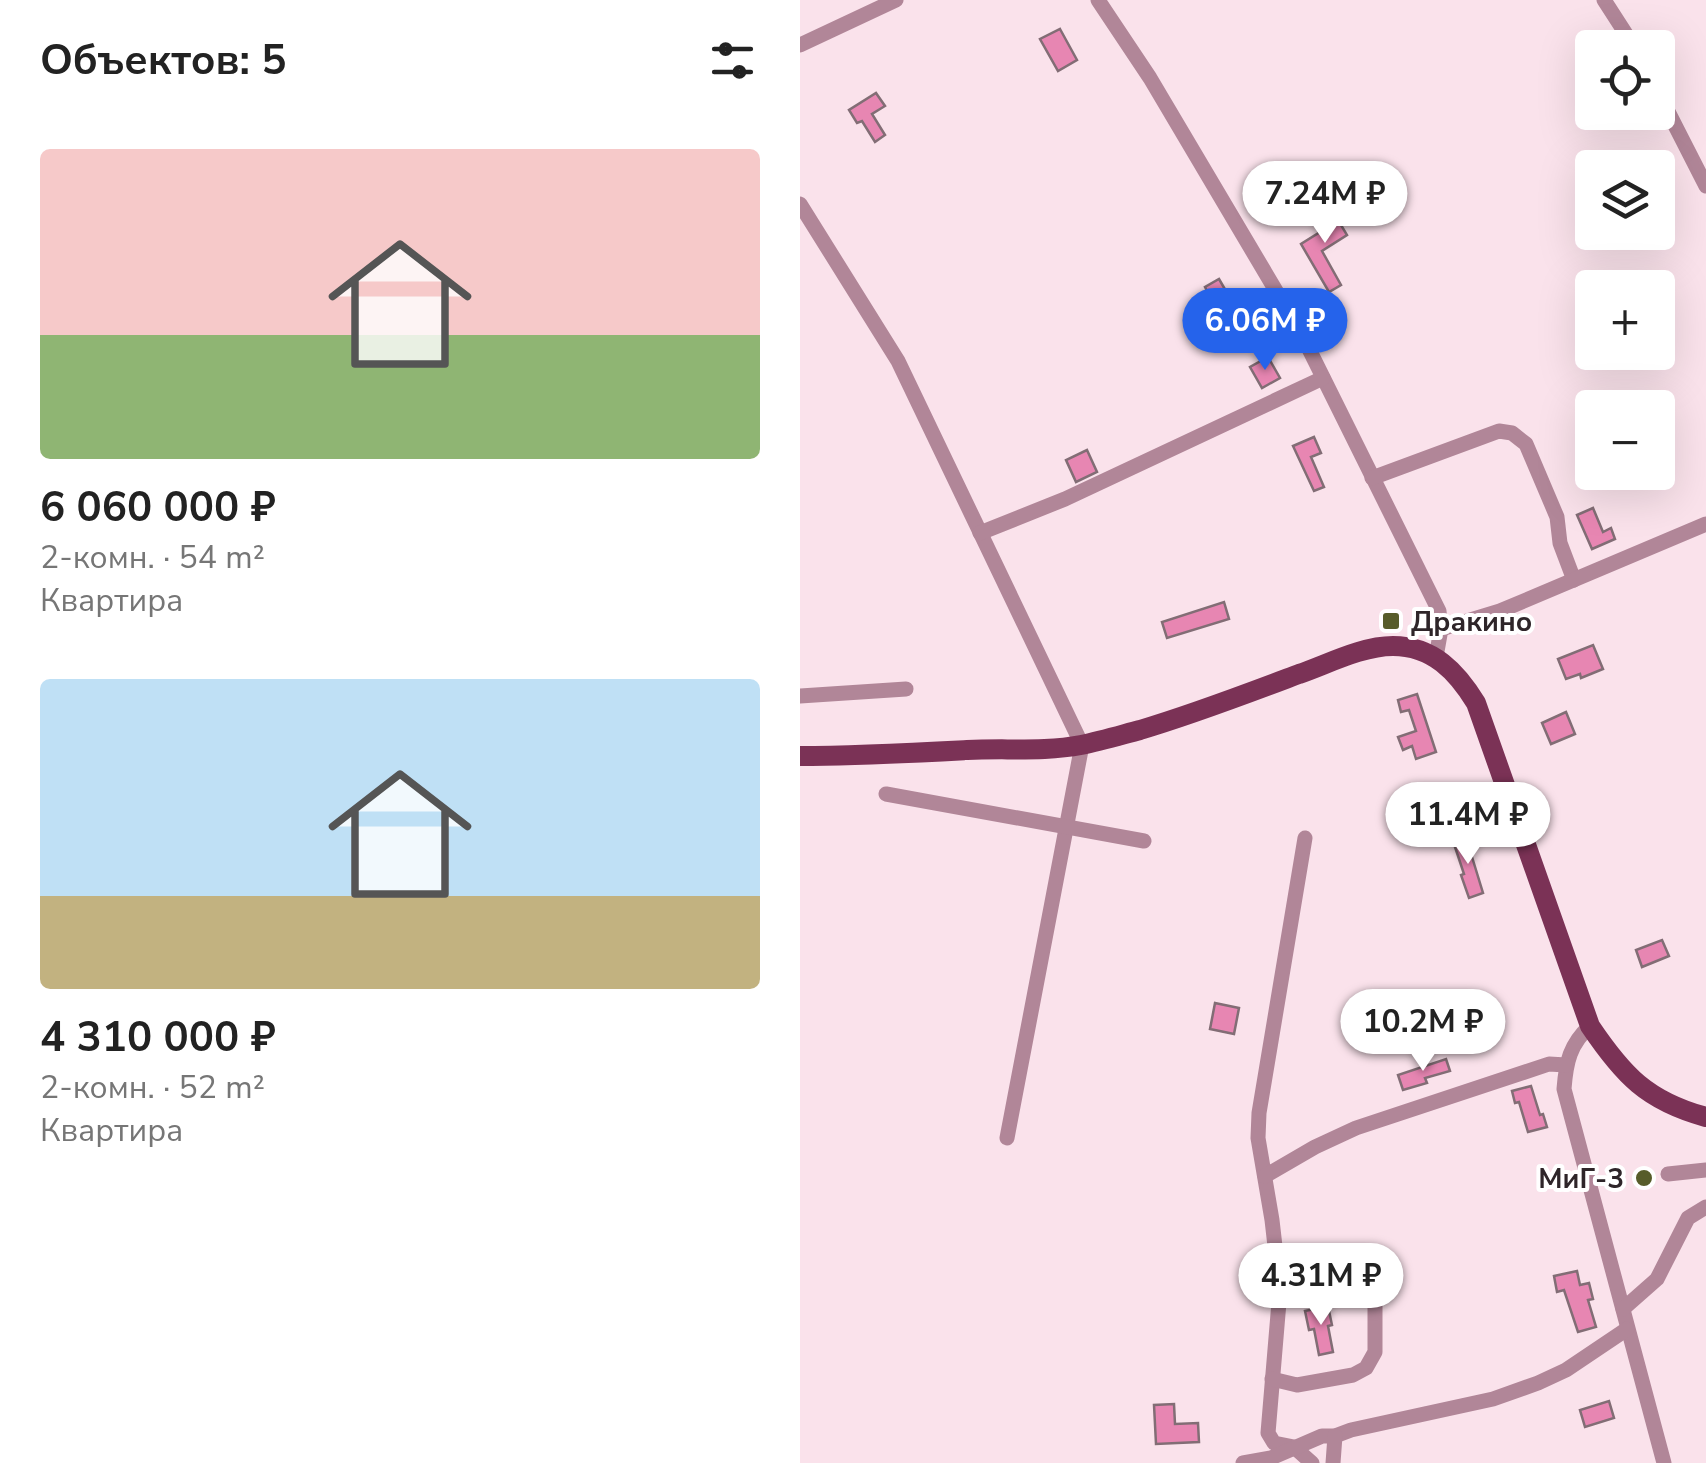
<!DOCTYPE html>
<html lang="ru">
<head>
<meta charset="utf-8">
<style>
	body { margin:0; font-family:"Nunito Sans",sans-serif; background:#f2f2f2; color:#222; height:100vh; display:flex; flex-direction:column; font-size:38px; white-space:nowrap }
	* { box-sizing:border-box; margin:0 }
	p { font-size:32px; color:#767676 }
	.icon { flex:none; width:55px; height:55px; fill:none; stroke:currentColor; stroke-width:2; stroke-linecap:round; stroke-linejoin:round }
	.map { position:relative; flex:1; overflow:hidden }
	.drawer { display:flex; flex-direction:column; background:#fff; width:800px }
	.drawer>* { flex:none }
	.controls { position:absolute; left:775px; top:30px; display:grid; gap:20px }
	.controls a { display:grid; place-items:center; width:100px; height:100px; border-radius:10px; background:#fff; box-shadow:0 10px 40px #0002; font-size:50px }
	.price { position:absolute; translate:-50% -85px; padding:0 22px; border-radius:35px; background:#fff; color:#222; font-size:32px; line-height:65px; filter:drop-shadow(0 2px 5px #0008) }
	.price::after { content:''; position:absolute; left:50%; top:60px; width:30px; height:22px; margin-left:-15px; background:inherit; clip-path:polygon(0 0,100% 0,50% 100%) }
	.price.on { background:#2563eb; color:#fff }
	ul { padding:0; list-style:none }
	li { display:grid; align-content:center; gap:20px; height:530px; padding:0 40px }
	li span { display:grid; place-items:center; height:310px; border-radius:10px; color:#555 }
	li>.icon { margin-inline-start:auto }
	span .icon { width:180px; height:180px; fill:#fffc; stroke-width:1 }
	li b { font-size:42px }
	h2 { display:flex; justify-content:space-between; align-items:center; height:120px; padding:0 40px; font-size:42px }
	main { display:flex; flex:1; min-height:0 }
	.map>svg:first-child { display:block }
	.building { fill:#e786b2; stroke:#826d75; stroke-width:2.5 }
	.lines { fill:none; stroke-linecap:round; stroke-linejoin:round }
	.minor { stroke:#b18698; stroke-width:15 }
	.major { stroke:#7b3256; stroke-width:20 }
	.poi-dot { fill:#575c2a; stroke:#fff; stroke-width:4 }
	.labels { text-anchor:middle; stroke-width:8; stroke-linejoin:round; paint-order:stroke }
	.poi-label { font-size:28px; font-weight:bold; fill:#2e2529; stroke:#fff; text-anchor:start }
</style>
</head>
<body>
<main>
<section class="drawer">
<h2>Объектов: 5<svg class="icon" aria-label="filters" viewBox="0 0 24 24"><path d="M4 7h16M4 17h16"/><circle cx="9" cy="7" r="2"/><circle cx="15" cy="17" r="2"/></svg></h2>
<ul>
<li><span style="background:linear-gradient(#f6c9c9 60%,#8fb573 0)"><svg class="icon" aria-label="home" viewBox="0 0 24 24"><path d="M3 11l9-7 9 7M6 9v11h12V9"/></svg></span><div><b>6 060 000 ₽</b><p>2-комн. · 54 m²</p><p>Квартира</p></div></li>
<li><span style="background:linear-gradient(#bfe0f5 70%,#c2b280 0)"><svg class="icon" aria-label="home" viewBox="0 0 24 24"><path d="M3 11l9-7 9 7M6 9v11h12V9"/></svg></span><div><b>4 310 000 ₽</b><p>2-комн. · 52 m²</p><p>Квартира</p></div></li>
</ul>
</section>
<div class="map">
<svg width="906" height="1463" viewBox="0 0 906 1463">
	<rect width="100%" height="100%" fill="#fae2eb"/>
	<g class="building">
		<polygon points="260,29 277,60 258,71 240,39"/>
		<polygon points="76,93 85,106 72,114 85,135 75,142 62,121 57,123 49,110"/>
		<polygon points="533,202 539,213 535,215 547,235 522,251 541,285 529,292 501,244 528,227 519,209"/>
		<polygon points="419,279 448,329 418,344 413,334 421,331 418,325 424,322 405,287"/>
		<polygon points="468,357 480,378 462,388 450,367"/>
		<polygon points="514,437 521,453 511,457 524,487 514,491 493,446"/>
		<polygon points="287,450 297,472 276,482 266,460"/>
		<polygon points="793,508 803,532 811,528 815,539 792,549 777,515"/>
		<polygon points="424,602 429,619 367,638 362,622"/>
		<polygon points="793,645 803,669 781,678 780,674 766,679 758,659"/>
		<polygon points="617,694 636,752 616,759 612,746 603,750 598,737 616,731 609,710 601,712 598,700"/>
		<polygon points="766,712 775,734 751,744 742,723"/>
		<polygon points="665,834 683,893 669,898 661,875 664,874 652,838"/>
		<polygon points="862,940 869,956 842,967 836,950"/>
		<polygon points="415,1003 439,1008 434,1034 410,1029"/>
		<polygon points="646,1059 650,1071 625,1078 627,1083 603,1090 598,1075"/>
		<polygon points="731,1086 740,1115 743,1114 747,1127 728,1132 719,1102 715,1103 712,1091"/>
		<polygon points="777,1271 780,1285 789,1283 793,1299 788,1300 796,1327 778,1332 764,1290 757,1292 754,1276"/>
		<polygon points="528,1306 532,1325 528,1326 533,1352 519,1355 514,1329 509,1330 505,1311"/>
		<polygon points="809,1401 814,1418 785,1427 780,1410"/>
		<polygon points="374,1404 375,1424 398,1423 399,1442 356,1444 354,1405"/>
	</g>
	<g class="lines">
		<g class="minor">
			<polyline points="298,0 350,78 501,333 639,611 641,629 636,657"/>
			<polyline points="804,0 835,48"/>
			<polyline points="0,45 96,0"/>
			<polyline points="858,92 906,186"/>
			<polyline points="0,204 98,361 282,745 207,1138"/>
			<polyline points="572,478 699,431 712,433 726,444 757,517 760,543 774,580"/>
			<polyline points="180,533 265,499 523,378"/>
			<polyline points="641,629 700,611 906,524"/>
			<polyline points="0,696 106,689"/>
			<polyline points="86,794 344,841"/>
			<polyline points="505,838 459,1113 458,1138 472,1220 480,1290 468,1433 474,1443 494,1447 512,1463"/>
			<path d="M790,1026C770,1044 766,1062 764,1089L864,1463"/>
			<polyline points="868,1174 906,1170"/>
			<polyline points="465,1176 515,1147 556,1128 749,1064 766,1065"/>
			<polyline points="823,1309 857,1279 888,1218 906,1207"/>
			<polyline points="472,1379 497,1385 553,1375 566,1368 575,1352 575,1306"/>
			<polyline points="443,1463 471,1458 522,1436 535,1436 551,1430 693,1399 738,1383 766,1370 827,1329"/>
			<polyline points="533,1463 535,1436"/>
		</g>
		<path class="major" d="M0,756C56,756 111,753 167,750C205,748 244,752 281,745C301,741 321,735 340,730C394,714 446,694 499,674C528,664 562,646 593,646C633,646 657,672 676,703L790,1026C823,1075 847,1101 906,1117"/>
	</g>
	<g class="poi-dot">
		<rect x="581" y="611" width="20" height="20" rx="5"/>
		<circle cx="844" cy="1178" r="10"/>
	</g>
	<g class="labels">
		<g class="poi-label">
			<text x="611" y="631">Дракино</text>
			<text x="824" y="1188" text-anchor="end">МиГ-3</text>
		</g>
	</g>
</svg>
<div class="controls">
<a><svg class="icon" aria-label="locate" viewBox="0 0 24 24"><circle cx="12" cy="12" r="6"/><path d="M12 2v4M12 18v4M2 12h4M18 12h4"/></svg></a>
<a><svg class="icon" aria-label="layers" viewBox="0 0 24 24"><path d="M12 4l9 5-9 5-9-5zM3 14l9 5 9-5"/></svg></a>
<a>+</a>
<a>−</a>
</div>
<b class="price" style="left:525px;top:246px">7.24M ₽</b>
<b class="price on" style="left:465px;top:373px">6.06M ₽</b>
<b class="price" style="left:668px;top:867px">11.4M ₽</b>
<b class="price" style="left:623px;top:1074px">10.2M ₽</b>
<b class="price" style="left:521px;top:1328px">4.31M ₽</b>
</div>
</main>
</body>
</html>
